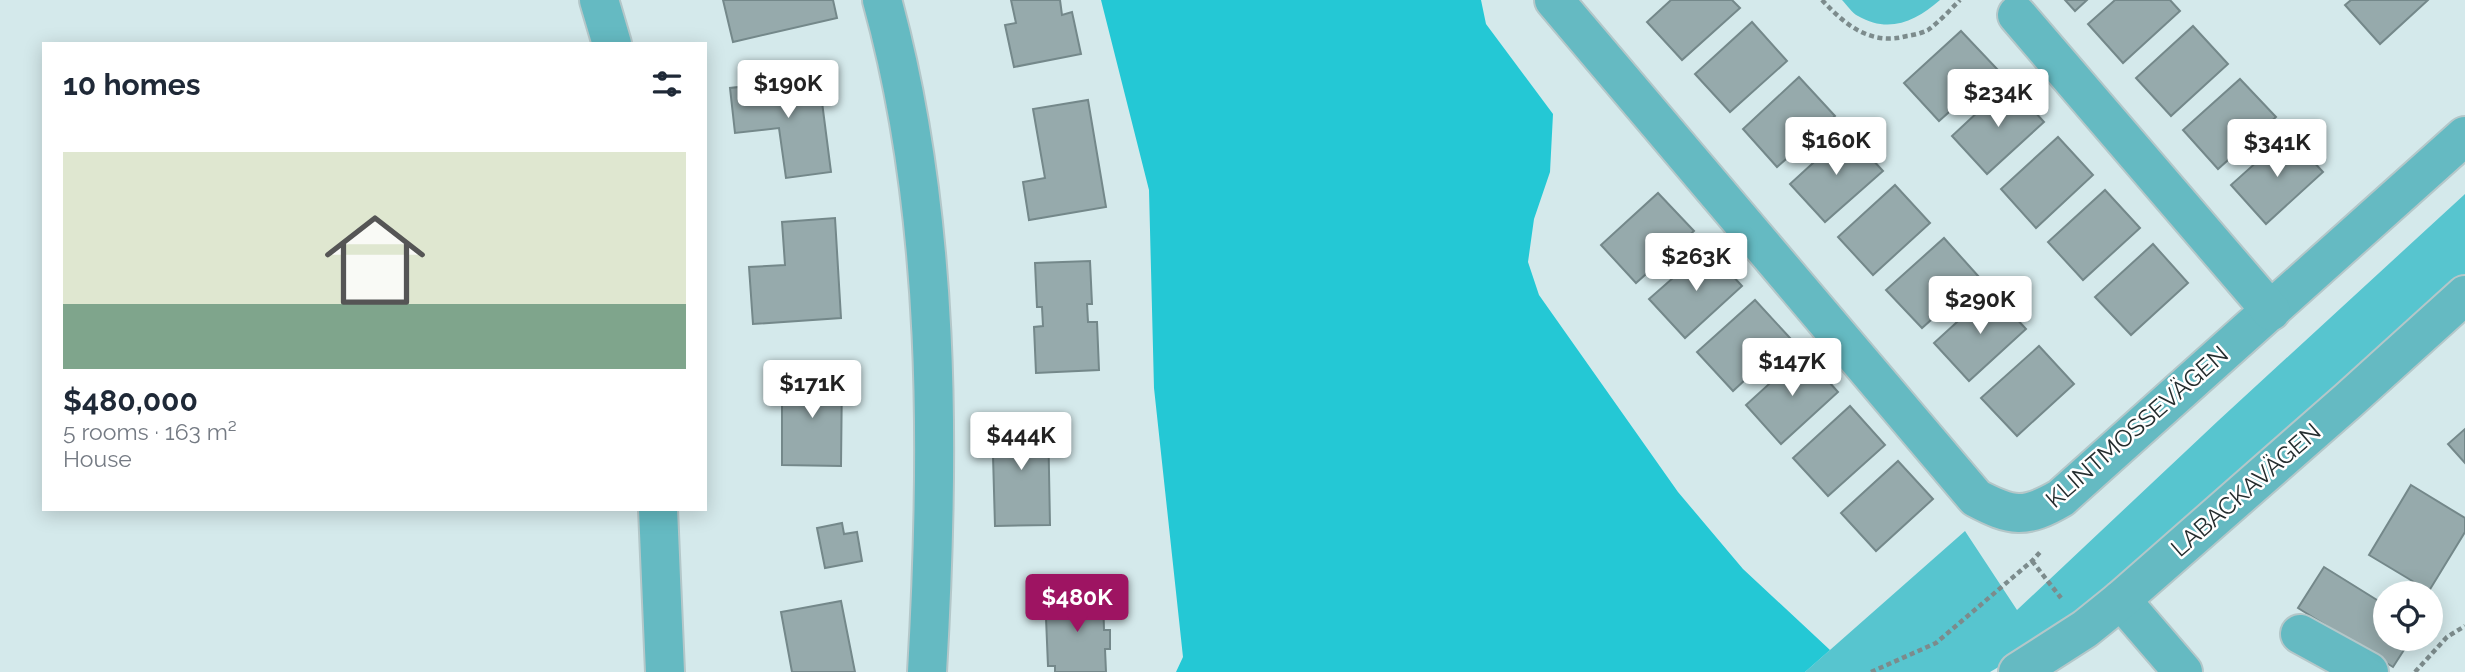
<!DOCTYPE html>
<html lang="en">
<head>
<meta charset="utf-8">
<style>
	body { margin:0; font-family:Raleway,sans-serif; background:#f6f6f7; color:#1f2937; height:100vh; display:flex; flex-direction:column; font-size:26px; white-space:nowrap }
	* { box-sizing:border-box; margin:0 }
	p { font-size:23px; color:#747a83 }
	.icon { flex:none; width:38px; height:38px; fill:none; stroke:currentColor; stroke-width:2; stroke-linecap:round; stroke-linejoin:round }
	.map { position:relative; flex:1; overflow:hidden }
	.drawer { position:absolute; left:42px; top:42px; width:665px; height:469px; display:flex; flex-direction:column; background:#fff; border-radius:0px; box-shadow:0 4px 18px #0003 }
	.drawer>* { flex:none }
	.fabs { position:absolute; left:2373px; top:581px; display:grid; gap:14px }
	.fabs a { display:grid; place-items:center; width:70px; height:70px; border-radius:50%; background:#fff; box-shadow:0 4px 18px #0003; font-size:35px }
	.price { position:absolute; translate:-50% -60px; padding:0 16px; border-radius:7px; background:#fff; color:#222; font-size:23px; line-height:46px; filter:drop-shadow(0 2px 4px #0008) }
	.price::after { content:''; position:absolute; left:50%; top:42px; width:21px; height:16px; margin-left:-10px; background:inherit; clip-path:polygon(0 0,100% 0,50% 100%) }
	.price.active { background:#9e1462; color:#fff }
	ul { padding:0; list-style:none }
	li { display:grid; align-content:center; gap:14px; height:371px; padding:0 21px }
	li span { display:grid; place-items:center; height:217px; border-radius:0px; color:#555 }
	li>.icon { margin-inline-start:auto }
	span .icon { width:126px; height:126px; fill:#fffc; stroke-width:1 }
	li b { font-size:30px }
	h2 { display:flex; justify-content:space-between; align-items:center; height:84px; padding:0 21px; font-size:30px }
	.map>svg:first-child { display:block }
	.green { fill:#57c5cf }
	.forest { fill:#24c8d5 }
	.building { fill:#96aaac; stroke:#74888a; stroke-width:2 }
	.lines { fill:none; stroke-linecap:round; stroke-linejoin:round }
	.minor-casing { stroke:#b4c7c9; stroke-width:42 }
	.path { stroke:#7c8b8c; stroke-width:4.5; stroke-dasharray:5 3.5; stroke-linecap:butt }
	.minor { stroke:#65bac2; stroke-width:38 }
	.labels { text-anchor:middle; stroke-width:5; stroke-linejoin:round; paint-order:stroke }
	.street-label { font-size:24px; fill:#252d2e; stroke:#fff }
</style>
</head>
<body>
<div class="map">
<svg width="2465" height="672" viewBox="0 0 2465 672">
	<rect width="100%" height="100%" fill="#d4e9eb"/>
	<g class="green">
		<path d="M1842,0H1940C1916,21 1889,34 1858,16C1852,13 1847,5 1842,0Z"/>
		<polygon points="2465,194 2465,289 2142,564 2026,651 1990,672 1805,672 1965,531 2017,610 2219,420"/>
	</g>
	<polygon class="forest" points="1101,0 1481,0 1486,24 1553,114 1550,172 1534,219 1528,262 1539,295 1678,492 1743,569 1830,650 1805,672 1176,672 1183,657 1154,388 1149,190"/>
	<g class="building">
		<polygon points="723,0 833,0 837,18 733,42"/>
		<polygon points="1011,0 1060,0 1062,15 1072,12 1081,54 1014,67 1005,25 1016,23"/>
		<polygon points="1671,0 1732,0 1740,8 1682,60 1647,22"/>
		<polygon points="2065,0 2087,0 2075,11"/>
		<polygon points="2115,0 2170,0 2180,11 2123,63 2088,24"/>
		<polygon points="2351,0 2428,0 2380,44 2345,5"/>
		<polygon points="1752,22 1787,61 1730,112 1695,74"/>
		<polygon points="2193,26 2228,64 2171,116 2136,78"/>
		<polygon points="1961,31 1997,69 1939,121 1904,83"/>
		<polygon points="818,71 831,172 786,178 779,128 735,133 730,88 774,83 773,77"/>
		<polygon points="1799,77 1835,116 1777,167 1743,129"/>
		<polygon points="2240,79 2276,117 2218,169 2183,130"/>
		<polygon points="2009,83 2044,122 1987,174 1952,136"/>
		<polygon points="1088,100 1106,207 1029,220 1023,182 1045,178 1033,109"/>
		<polygon points="1847,132 1883,171 1825,222 1790,184"/>
		<polygon points="2288,134 2323,172 2266,224 2231,185"/>
		<polygon points="2058,137 2093,175 2036,228 2001,189"/>
		<polygon points="1895,185 1930,223 1873,275 1838,237"/>
		<polygon points="2105,190 2140,228 2083,280 2048,242"/>
		<polygon points="1658,193 1694,231 1636,283 1601,245"/>
		<polygon points="835,218 841,318 753,324 749,267 785,265 782,222"/>
		<polygon points="1944,238 1979,277 1922,328 1886,290"/>
		<polygon points="2153,244 2188,283 2131,335 2095,297"/>
		<polygon points="1707,248 1742,286 1685,338 1649,299"/>
		<polygon points="1090,261 1092,304 1087,304 1088,322 1097,322 1099,370 1036,373 1034,327 1043,326 1042,307 1037,307 1035,263"/>
		<polygon points="1991,291 2026,329 1969,381 1934,343"/>
		<polygon points="1755,300 1790,338 1733,391 1697,352"/>
		<polygon points="2039,346 2074,384 2017,436 1981,398"/>
		<polygon points="1803,353 1838,392 1781,444 1746,405"/>
		<polygon points="782,375 842,375 841,466 782,465"/>
		<polygon points="1850,406 1885,445 1828,496 1793,458"/>
		<polygon points="1048,418 1050,525 995,526 992,420"/>
		<polygon points="2465,429 2465,463 2448,444"/>
		<polygon points="1898,461 1933,499 1876,551 1841,513"/>
		<polygon points="2411,485 2465,518 2465,532 2429,591 2369,555"/>
		<polygon points="842,523 844,534 857,532 862,561 825,568 817,528"/>
		<polygon points="2324,567 2385,605 2385,639 2411,639 2393,667 2298,608"/>
		<polygon points="1103,594 1104,630 1110,630 1110,649 1105,649 1106,672 1055,672 1055,666 1048,666 1046,618 1052,618 1051,596"/>
		<polygon points="841,601 855,672 792,672 781,612"/>
	</g>
	<g class="lines">
		<defs>
			<g id="minor">
				<polyline points="599,0 612,44"/>
				<path d="M882,0C941,214 940,452 927,672"/>
				<path d="M1554,0L1976,498C2012,517 2025,519 2061,498L2465,136"/>
				<polyline points="2017,15 2271,311"/>
				<polyline points="658,509 665,672"/>
				<polyline points="2121,600 2183,672"/>
				<polyline points="2300,634 2369,672"/>
				<polyline points="2018,672 2085,629 2121,600 2349,400 2465,295"/>
			</g>
		</defs>
		<use href="#minor" class="minor-casing"/>
		<g class="path">
			<path d="M1822,0C1845,25 1871,46 1907,36C1914,35 1922,33 1928,30C1939,22 1950,10 1960,0"/>
			<polyline points="2032,561 2061,598"/>
			<polyline points="1871,672 1936,643 2032,561 2042,550"/>
			<polyline points="2415,672 2447,637 2465,626"/>
		</g>
		<use href="#minor" class="minor"/>
	</g>
	<g class="labels">
		<g class="street-label">
			<text transform="translate(2137 427) rotate(-41)" y="8">KLINTMOSSEVÄGEN</text>
			<text transform="translate(2246 490) rotate(-41)" y="8">LABACKAVÄGEN</text>
		</g>
	</g>
</svg>
<div class="fabs">
<a><svg class="icon" aria-label="locate" viewBox="0 0 24 24"><circle cx="12" cy="12" r="6"/><path d="M12 2v4M12 18v4M2 12h4M18 12h4"/></svg></a>
</div>
<b class="price" style="left:788px;top:120px">$190K</b>
<b class="price" style="left:1998px;top:129px">$234K</b>
<b class="price" style="left:1836px;top:177px">$160K</b>
<b class="price" style="left:2277px;top:179px">$341K</b>
<b class="price" style="left:1696px;top:293px">$263K</b>
<b class="price" style="left:1980px;top:336px">$290K</b>
<b class="price" style="left:1792px;top:398px">$147K</b>
<b class="price" style="left:812px;top:420px">$171K</b>
<b class="price" style="left:1021px;top:472px">$444K</b>
<b class="price active" style="left:1077px;top:634px">$480K</b>
<section class="drawer">
<h2>10 homes<svg class="icon" aria-label="filters" viewBox="0 0 24 24"><path d="M4 7h16M4 17h16"/><circle cx="9" cy="7" r="2"/><circle cx="15" cy="17" r="2"/></svg></h2>
<ul>
<li><span style="background:linear-gradient(#dfe7d0 70%,#7fa58c 0)"><svg class="icon" aria-label="home" viewBox="0 0 24 24"><path d="M3 11l9-7 9 7M6 9v11h12V9"/></svg></span><div><b>$480,000</b><p>5 rooms · 163 m²</p><p>House</p></div></li>
</ul>
</section>
</div>
</body>
</html>
